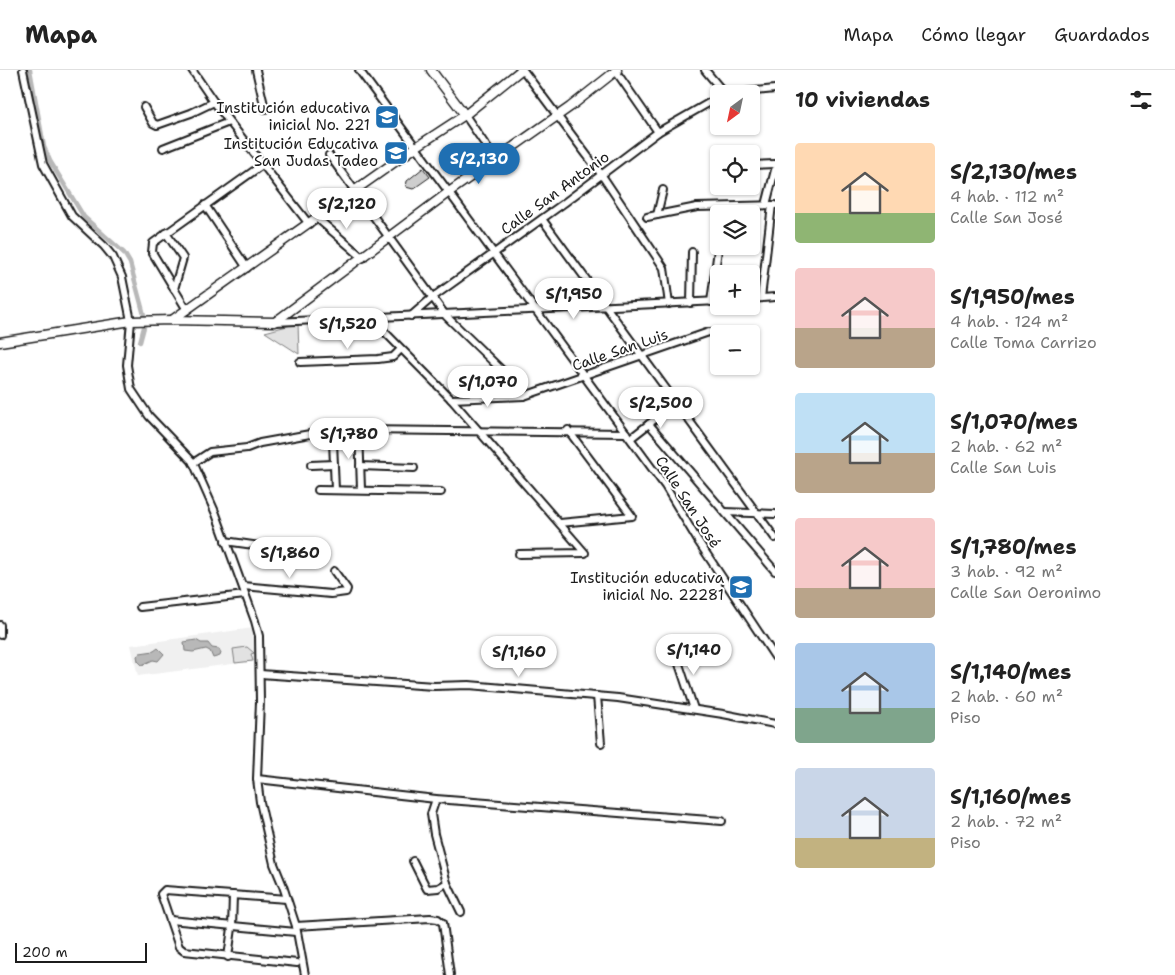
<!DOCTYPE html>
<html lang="es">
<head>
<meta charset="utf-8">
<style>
	body { margin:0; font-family:"Shantell Sans",sans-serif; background:#f6f6f6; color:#222; height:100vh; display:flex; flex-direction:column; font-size:19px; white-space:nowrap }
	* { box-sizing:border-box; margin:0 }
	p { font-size:16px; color:#767676 }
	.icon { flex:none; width:28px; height:28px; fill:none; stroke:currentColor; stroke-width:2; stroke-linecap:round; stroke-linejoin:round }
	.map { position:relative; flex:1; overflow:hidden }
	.sheet { display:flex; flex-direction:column; background:#fff; width:400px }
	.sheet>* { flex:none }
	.needle { width:32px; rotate:213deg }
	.controls { position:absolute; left:710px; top:15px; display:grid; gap:10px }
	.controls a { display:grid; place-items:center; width:50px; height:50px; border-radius:5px; background:#fff; box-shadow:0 1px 4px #0004; font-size:25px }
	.scale { position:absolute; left:15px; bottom:12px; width:132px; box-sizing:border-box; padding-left:5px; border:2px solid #1c1c1c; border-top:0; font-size:14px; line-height:18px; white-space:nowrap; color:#1c1c1c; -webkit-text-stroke:4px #fff; paint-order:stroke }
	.price { position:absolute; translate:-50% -42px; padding:0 11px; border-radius:18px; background:#fff; color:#222; font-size:16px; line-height:32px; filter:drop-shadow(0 1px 2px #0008) }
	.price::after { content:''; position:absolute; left:50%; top:30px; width:15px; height:11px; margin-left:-8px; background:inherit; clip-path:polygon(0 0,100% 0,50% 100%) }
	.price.current { background:#1f6fb2; color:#fff }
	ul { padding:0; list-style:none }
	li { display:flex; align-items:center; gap:15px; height:125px; padding:0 20px }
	li span { display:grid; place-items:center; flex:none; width:140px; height:100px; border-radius:5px; color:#555 }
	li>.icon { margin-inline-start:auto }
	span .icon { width:60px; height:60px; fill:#fffc; stroke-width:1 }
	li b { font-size:21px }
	h2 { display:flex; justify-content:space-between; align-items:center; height:60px; padding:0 20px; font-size:21px }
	header { display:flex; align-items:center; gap:30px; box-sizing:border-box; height:70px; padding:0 25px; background:#fff; border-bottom:1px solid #e0e0e0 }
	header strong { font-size:24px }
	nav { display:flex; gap:28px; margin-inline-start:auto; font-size:18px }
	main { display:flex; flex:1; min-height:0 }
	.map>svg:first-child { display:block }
	.built { fill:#f0f0f0 }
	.green { fill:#e2e2e2; stroke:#7f7f7f }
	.water { fill:#b8b8b8; stroke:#7a7a7a }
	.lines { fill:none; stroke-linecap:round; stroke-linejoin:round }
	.canal { stroke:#b8b8b8; stroke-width:4.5 }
	.building { fill:#cecece; stroke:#1c1c1c }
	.minor-casing { stroke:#1c1c1c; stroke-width:10 }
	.major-casing { stroke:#1c1c1c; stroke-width:11 }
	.minor { stroke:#fff; stroke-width:6 }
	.major { stroke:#fff; stroke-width:8 }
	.labels { text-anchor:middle; stroke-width:4; stroke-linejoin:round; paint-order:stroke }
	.poi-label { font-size:15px; fill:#1c1c1c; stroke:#fff; text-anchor:end }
	.street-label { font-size:15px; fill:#1c1c1c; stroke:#fff }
</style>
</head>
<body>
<header>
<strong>Mapa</strong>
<nav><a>Mapa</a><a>Cómo llegar</a><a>Guardados</a></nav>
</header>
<main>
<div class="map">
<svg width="775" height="905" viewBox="0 0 775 905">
	<rect width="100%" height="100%" fill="#fff"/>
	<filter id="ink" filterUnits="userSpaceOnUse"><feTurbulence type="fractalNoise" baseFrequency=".02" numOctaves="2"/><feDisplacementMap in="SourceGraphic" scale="10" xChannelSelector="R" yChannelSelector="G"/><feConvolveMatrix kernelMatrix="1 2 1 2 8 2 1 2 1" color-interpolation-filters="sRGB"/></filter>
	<g filter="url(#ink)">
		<polygon class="built" points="253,558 256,591 138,606 131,575"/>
		<g class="green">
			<polygon points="298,253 299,284 265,262"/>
			<polygon points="247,577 254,583 251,584 253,591 235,593 233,579"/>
		</g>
		<g class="water">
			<polygon points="196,570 201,573 208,573 212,578 219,579 221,583 220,586 213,588 210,581 206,579 193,582 185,581 184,572"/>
			<polygon points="158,578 164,584 158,591 153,590 142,595 138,591 137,586 140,583 154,581"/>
		</g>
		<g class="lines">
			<polyline class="canal" points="30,0 44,77 50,91 84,147 124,183 130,193 144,245 144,257 140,272"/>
		</g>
		<polygon class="building" points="423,98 430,107 413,119 406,117 407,111"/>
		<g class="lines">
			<defs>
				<g id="minor">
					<polyline points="23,0 43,94 72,146 104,176 113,187 122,207 131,251 127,295 131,319 149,346 193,392 216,444 255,551 259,566 260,631 257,709 260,732 274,794 283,816 296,856 305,905"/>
					<polyline points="192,0 214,32 309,154"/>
					<polyline points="256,0 265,39"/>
					<polyline points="359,0 665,416 698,471 775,587"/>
					<polyline points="523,0 601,104 664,198 669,234"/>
					<polyline points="615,0 658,62"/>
					<polyline points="705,0 725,24"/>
					<polyline points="725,24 775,19"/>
					<polyline points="144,37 153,53 157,55 191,43 214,32"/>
					<polyline points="465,45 495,89"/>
					<polyline points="163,78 229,52"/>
					<polyline points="329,85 446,246 516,314 524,326"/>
					<polyline points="751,95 775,94"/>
					<polyline points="205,135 247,198"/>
					<polyline points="766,135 775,100"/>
					<polyline points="657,145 663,120"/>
					<polyline points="647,147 697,137 775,135"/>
					<polyline points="317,148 363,188"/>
					<polyline points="542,149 775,468"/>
					<polyline points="166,163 183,188 174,219"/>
					<polyline points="761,228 772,135"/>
					<polyline points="751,229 775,227"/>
					<polyline points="711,232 719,172"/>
					<polyline points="691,233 692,182"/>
					<polyline points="187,240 152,182 153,173 262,95"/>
					<polyline points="411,246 433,227 564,133 658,62 719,27"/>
					<polyline points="371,248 451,329 585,483 519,484"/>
					<polyline points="275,252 719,231"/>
					<polyline points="300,292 378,289 393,287 401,279"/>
					<polyline points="451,329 524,326 709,262"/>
					<polyline points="649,354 775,501"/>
					<polyline points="359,360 361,419"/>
					<polyline points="631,368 677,332"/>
					<polyline points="333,371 335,420"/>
					<polyline points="193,393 210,382 247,378 260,373 310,364 359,360 626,363"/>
					<polyline points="311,395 334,394"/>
					<polyline points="360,396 414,398"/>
					<polyline points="318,420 441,422"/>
					<polyline points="725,442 775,444"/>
					<polyline points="560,453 632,446 568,360"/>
					<polyline points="225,471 295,481"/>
					<polyline points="243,516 331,524 346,522 347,519 334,501"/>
					<polyline points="140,537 245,525"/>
					<polyline points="0,555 0,565"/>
					<polyline points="674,579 694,639"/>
					<polyline points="260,604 434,616 469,615 618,628 723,644 775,654"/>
					<polyline points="597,626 601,673"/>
					<polyline points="257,709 436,729 722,751"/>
					<polyline points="413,791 427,819 438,818 447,813 434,764 431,744 436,729"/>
					<polyline points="447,813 461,842"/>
					<polyline points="287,829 165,820 161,824 179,877 184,881 297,893"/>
					<polyline points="170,850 296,862"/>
					<polyline points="296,856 430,848 438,849 443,853 450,905"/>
					<polyline points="228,887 232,858 233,825"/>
				</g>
				<g id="major">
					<polyline points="431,0 465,45"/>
					<polyline points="172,250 416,77 465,45 521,0"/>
					<polyline points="0,272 131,251 172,250 275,252 449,122 570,37 617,0"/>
				</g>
			</defs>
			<use href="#minor" class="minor-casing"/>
			<use href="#major" class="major-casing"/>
			<use href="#minor" class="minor"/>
			<use href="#major" class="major"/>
		</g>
	</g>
	<defs>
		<symbol id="school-square" viewBox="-11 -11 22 22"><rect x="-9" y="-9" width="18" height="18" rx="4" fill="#1f6fb2" stroke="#fff"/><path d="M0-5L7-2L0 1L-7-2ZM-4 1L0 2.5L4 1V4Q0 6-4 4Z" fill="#fff"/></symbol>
	</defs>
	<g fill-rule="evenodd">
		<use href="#school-square" x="373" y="33" width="28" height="28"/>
		<use href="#school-square" x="382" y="69" width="28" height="28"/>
		<use href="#school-square" x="727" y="503" width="28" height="28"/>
	</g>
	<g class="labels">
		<g class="poi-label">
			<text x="370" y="43">Institución educativa<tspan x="370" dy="17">inicial No. 221</tspan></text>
			<text x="378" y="79">Institución Educativa<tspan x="378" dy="17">San Judas Tadeo</tspan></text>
			<text x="724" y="513">Institución educativa<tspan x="724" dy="17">inicial No. 22281</tspan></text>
		</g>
		<g class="street-label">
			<text transform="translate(555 123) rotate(-36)" y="5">Calle San Antonio</text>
			<text transform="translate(620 280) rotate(-19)" y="5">Calle San Luis</text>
			<text transform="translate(688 432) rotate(57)" y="5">Calle San José</text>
		</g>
	</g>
</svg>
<div class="controls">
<a><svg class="needle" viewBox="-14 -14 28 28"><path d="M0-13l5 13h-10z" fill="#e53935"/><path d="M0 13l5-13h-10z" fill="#767676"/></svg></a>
<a><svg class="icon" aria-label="locate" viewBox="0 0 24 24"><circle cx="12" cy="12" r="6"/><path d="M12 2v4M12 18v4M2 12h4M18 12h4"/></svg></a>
<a><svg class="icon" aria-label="layers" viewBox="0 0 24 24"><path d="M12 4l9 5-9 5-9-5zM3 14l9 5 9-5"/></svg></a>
<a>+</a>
<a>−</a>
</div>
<div class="scale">200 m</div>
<b class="price current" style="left:479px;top:115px">S/2,130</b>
<b class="price" style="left:347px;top:160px">S/2,120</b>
<b class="price" style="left:574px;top:250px">S/1,950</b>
<b class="price" style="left:348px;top:280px">S/1,520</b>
<b class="price" style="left:488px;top:338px">S/1,070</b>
<b class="price" style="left:661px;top:359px">S/2,500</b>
<b class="price" style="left:349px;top:390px">S/1,780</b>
<b class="price" style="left:290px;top:509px">S/1,860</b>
<b class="price" style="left:694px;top:606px">S/1,140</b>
<b class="price" style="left:519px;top:608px">S/1,160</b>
</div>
<section class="sheet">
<h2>10 viviendas<svg class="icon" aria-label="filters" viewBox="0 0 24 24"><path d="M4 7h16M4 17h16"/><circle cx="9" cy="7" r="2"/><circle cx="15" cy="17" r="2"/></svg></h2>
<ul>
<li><span style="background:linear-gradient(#ffd9b3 70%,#8fb573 0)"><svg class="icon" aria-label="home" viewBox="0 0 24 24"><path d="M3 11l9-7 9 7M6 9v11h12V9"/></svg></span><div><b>S/2,130/mes</b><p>4 hab. · 112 m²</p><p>Calle San José</p></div></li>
<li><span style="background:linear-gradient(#f6c9c9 60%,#b9a48a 0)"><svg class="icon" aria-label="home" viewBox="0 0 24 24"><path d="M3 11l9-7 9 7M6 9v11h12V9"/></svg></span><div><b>S/1,950/mes</b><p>4 hab. · 124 m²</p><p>Calle Toma Carrizo</p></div></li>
<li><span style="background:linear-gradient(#bfe0f5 60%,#b9a48a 0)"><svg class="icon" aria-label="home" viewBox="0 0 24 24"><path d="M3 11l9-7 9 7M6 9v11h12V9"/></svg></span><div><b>S/1,070/mes</b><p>2 hab. · 62 m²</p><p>Calle San Luis</p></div></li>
<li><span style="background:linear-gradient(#f6c9c9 70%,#b9a48a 0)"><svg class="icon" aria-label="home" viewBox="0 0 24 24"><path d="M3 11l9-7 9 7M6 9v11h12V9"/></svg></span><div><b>S/1,780/mes</b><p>3 hab. · 92 m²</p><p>Calle San Oeronimo</p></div></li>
<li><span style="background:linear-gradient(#a9c7e8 65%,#7fa58c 0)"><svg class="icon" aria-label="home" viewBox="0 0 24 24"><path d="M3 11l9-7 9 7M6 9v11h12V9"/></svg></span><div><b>S/1,140/mes</b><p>2 hab. · 60 m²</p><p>Piso</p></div></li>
<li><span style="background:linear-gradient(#c9d6e8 70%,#c2b280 0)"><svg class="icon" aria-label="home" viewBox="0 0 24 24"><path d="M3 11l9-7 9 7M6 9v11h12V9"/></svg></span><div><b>S/1,160/mes</b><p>2 hab. · 72 m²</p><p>Piso</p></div></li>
</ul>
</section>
</main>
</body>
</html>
